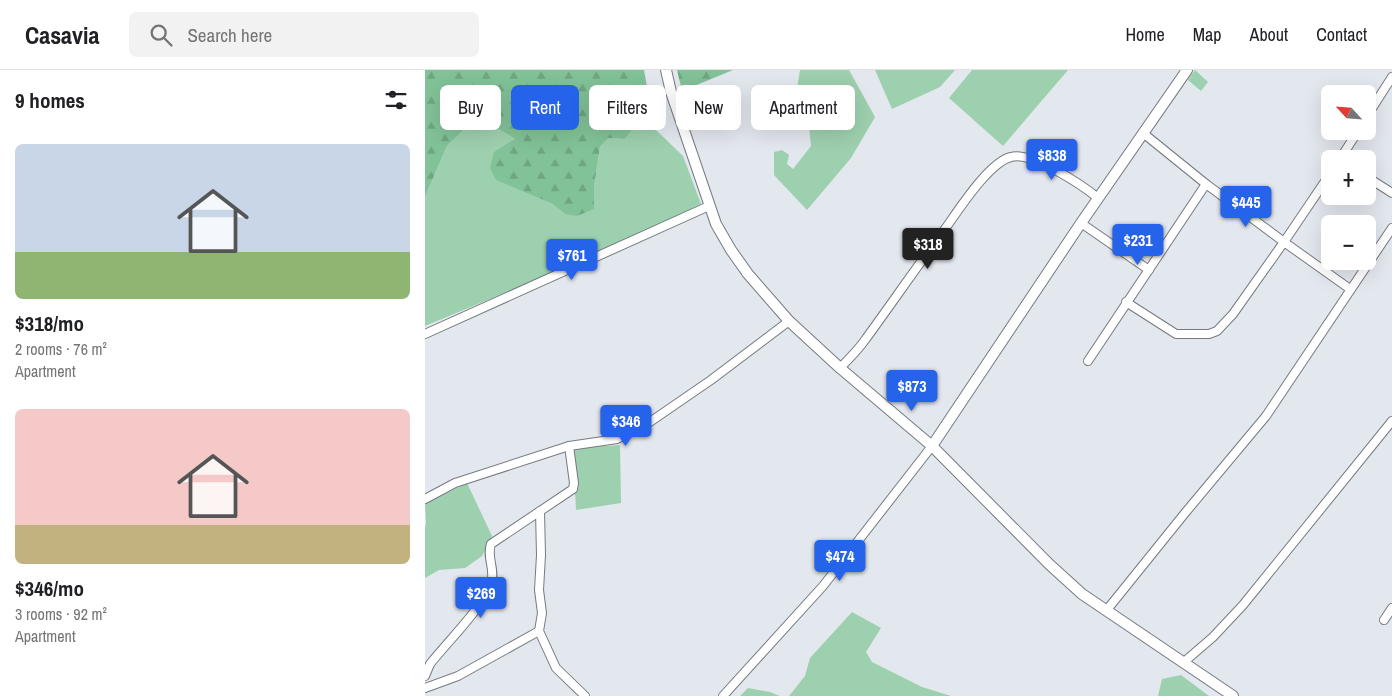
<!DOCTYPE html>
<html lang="en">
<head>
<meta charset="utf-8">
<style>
	body { margin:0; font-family:"Archivo Narrow",sans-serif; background:#f2f2f2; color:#202124; height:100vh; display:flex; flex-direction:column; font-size:19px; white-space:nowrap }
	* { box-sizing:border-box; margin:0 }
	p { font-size:16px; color:#757577 }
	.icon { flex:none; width:28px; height:28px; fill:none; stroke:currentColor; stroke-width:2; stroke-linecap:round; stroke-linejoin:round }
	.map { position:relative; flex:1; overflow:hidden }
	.details { display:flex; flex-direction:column; background:#fff; width:425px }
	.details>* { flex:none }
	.top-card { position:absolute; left:15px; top:15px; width:475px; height:45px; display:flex; gap:10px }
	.needle { width:32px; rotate:296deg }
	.buttons { position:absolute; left:896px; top:15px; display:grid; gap:10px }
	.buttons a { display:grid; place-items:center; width:55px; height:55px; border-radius:8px; background:#fff; box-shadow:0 5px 20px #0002; font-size:25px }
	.price { position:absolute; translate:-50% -42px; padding:0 11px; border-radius:5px; background:#2563eb; color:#fff; font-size:16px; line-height:32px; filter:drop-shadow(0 1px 2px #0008) }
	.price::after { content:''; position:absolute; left:50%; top:30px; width:15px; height:11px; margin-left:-8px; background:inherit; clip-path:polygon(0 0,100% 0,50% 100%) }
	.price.selected { background:#222; color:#fff }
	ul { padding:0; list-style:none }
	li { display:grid; align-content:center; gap:10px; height:265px; padding:0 15px }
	li span { display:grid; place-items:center; height:155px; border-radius:8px; color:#555 }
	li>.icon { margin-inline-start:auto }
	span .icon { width:90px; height:90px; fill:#fffc; stroke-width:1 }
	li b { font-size:21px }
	h2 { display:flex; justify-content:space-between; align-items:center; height:60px; padding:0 15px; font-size:21px }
	.tag { padding:0 18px; border-radius:8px; background:#fff; box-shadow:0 5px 20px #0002; font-size:18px; line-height:45px }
	.tag.selected { background:#2563eb; color:#fff }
	header { display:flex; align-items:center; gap:30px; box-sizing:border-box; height:70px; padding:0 25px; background:#fff; border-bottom:1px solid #e0e0e0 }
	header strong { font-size:24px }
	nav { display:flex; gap:28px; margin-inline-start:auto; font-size:18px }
	.search { width:350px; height:45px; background:#f2f2f2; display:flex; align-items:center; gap:12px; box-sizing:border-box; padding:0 18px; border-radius:8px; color:#757577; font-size:19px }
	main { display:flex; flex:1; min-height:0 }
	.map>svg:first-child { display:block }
	.green { fill:#9dd0ae }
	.forest { fill:url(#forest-firs) }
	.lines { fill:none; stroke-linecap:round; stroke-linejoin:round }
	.minor-casing { stroke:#767a80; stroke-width:10 }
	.tertiary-casing { stroke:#767a80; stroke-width:12 }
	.minor { stroke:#fff; stroke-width:8 }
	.tertiary { stroke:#fff; stroke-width:10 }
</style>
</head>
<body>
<header>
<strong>Casavia</strong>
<div class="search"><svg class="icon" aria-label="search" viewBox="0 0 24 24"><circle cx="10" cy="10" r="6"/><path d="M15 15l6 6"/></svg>Search here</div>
<nav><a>Home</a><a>Map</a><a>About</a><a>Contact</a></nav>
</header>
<main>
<section class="details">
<h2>9 homes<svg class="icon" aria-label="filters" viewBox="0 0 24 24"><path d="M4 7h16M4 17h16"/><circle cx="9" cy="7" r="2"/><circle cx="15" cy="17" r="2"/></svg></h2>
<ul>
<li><span style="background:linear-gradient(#c9d6e8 70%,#8fb573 0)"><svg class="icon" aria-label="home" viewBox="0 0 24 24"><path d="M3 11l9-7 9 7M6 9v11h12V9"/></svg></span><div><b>$318/mo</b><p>2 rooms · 76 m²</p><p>Apartment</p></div></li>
<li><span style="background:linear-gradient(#f6c9c9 75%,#c2b280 0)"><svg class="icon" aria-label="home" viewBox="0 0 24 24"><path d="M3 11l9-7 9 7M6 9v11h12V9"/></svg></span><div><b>$346/mo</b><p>3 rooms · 92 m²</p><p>Apartment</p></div></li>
</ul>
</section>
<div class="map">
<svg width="967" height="626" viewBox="0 0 967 626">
	<defs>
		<pattern id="forest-firs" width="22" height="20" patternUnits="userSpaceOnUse" patternTransform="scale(1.25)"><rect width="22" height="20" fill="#82c298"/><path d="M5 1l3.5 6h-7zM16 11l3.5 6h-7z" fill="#6fa682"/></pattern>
	</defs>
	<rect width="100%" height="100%" fill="#e3e7ee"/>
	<g class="green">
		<polygon points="375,0 424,0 450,47 426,88 382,140 349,105 349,82 357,80 364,85 362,94 368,99 386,76 384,56 368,44"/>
		<polygon points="450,0 530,0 515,17 467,39"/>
		<polygon points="547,0 643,0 578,76 524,28"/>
		<polygon points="770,0 783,12 776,21 763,10"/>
		<polygon points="43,54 67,55 90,69 126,133 140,144 169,138 169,117 175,77 183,68 200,69 212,54 230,59 258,86 276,134 166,187 0,256 0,127 22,76"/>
		<polygon points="195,375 196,433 151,440 148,378"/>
		<polygon points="42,413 67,466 57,486 40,498 14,500 0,508 0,457 1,454 0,434"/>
		<polygon points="427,542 456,558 441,582 447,592 497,617 526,626 364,626 380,606 385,588"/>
		<polygon points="756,605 784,626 733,626 737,609"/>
		<polygon points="323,618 345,622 355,626 315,626"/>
	</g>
	<g class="forest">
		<polygon points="0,0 219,0 225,33 212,36 212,54 200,69 183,68 175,77 169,117 169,139 152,146 140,144 126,133 71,110 65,98 69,82 90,69 67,55 43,55 22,76 0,127"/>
		<polygon points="252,0 308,0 257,21"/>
	</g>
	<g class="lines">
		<defs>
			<g id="minor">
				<polyline points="942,46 967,7"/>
				<polyline points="718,63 781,114 859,172 905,104"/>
				<polyline points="915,89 933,61"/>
				<polyline points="942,107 967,123"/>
				<polyline points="656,153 724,200"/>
				<polyline points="701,232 751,264 784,264 792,261 808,244 859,172 925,219"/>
				<polyline points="0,264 284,136"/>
				<polyline points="663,291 781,114"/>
				<path d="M415,298C424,289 433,280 440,270C467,233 493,195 520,159C533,141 564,92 586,87C606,81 657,115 673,128"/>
				<polyline points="0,429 30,413 144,376 192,369 222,354 286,310 364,251"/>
				<polyline points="115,441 116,485 114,520 117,543 114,561 131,598 160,626"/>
				<polyline points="681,541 760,443 841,346 967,158"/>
				<polyline points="959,550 967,538"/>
				<polyline points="759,592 788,567 818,535 967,351"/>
				<path d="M0,606L5,594C23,571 56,540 66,513C71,500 61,487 66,474L148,419L149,413L144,376"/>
				<polyline points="0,618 33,606 114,561"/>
				<polyline points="298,626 398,516 507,376"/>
			</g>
			<g id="tertiary">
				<polyline points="241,0 246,22 291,154 306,180 323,204 364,251 415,298 507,376 624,494 657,524 808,626"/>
				<polyline points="507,376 656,153 762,0"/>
			</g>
		</defs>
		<use href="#minor" class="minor-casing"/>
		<use href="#tertiary" class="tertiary-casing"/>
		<use href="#minor" class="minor"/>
		<use href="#tertiary" class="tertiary"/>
	</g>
</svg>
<div class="buttons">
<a><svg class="needle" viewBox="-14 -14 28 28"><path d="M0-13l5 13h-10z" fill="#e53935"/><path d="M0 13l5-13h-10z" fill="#757577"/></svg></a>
<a>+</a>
<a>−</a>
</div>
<b class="price" style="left:627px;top:111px">$838</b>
<b class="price" style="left:821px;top:158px">$445</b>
<b class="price" style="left:713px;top:196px">$231</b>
<b class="price selected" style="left:503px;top:200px">$318</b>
<b class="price" style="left:147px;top:211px">$761</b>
<b class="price" style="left:487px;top:342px">$873</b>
<b class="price" style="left:201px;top:377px">$346</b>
<b class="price" style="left:415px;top:512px">$474</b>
<b class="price" style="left:56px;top:549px">$269</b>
<div class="top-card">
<a class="tag">Buy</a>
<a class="tag selected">Rent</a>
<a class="tag">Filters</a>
<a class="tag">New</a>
<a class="tag">Apartment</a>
</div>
</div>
</main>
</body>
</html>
